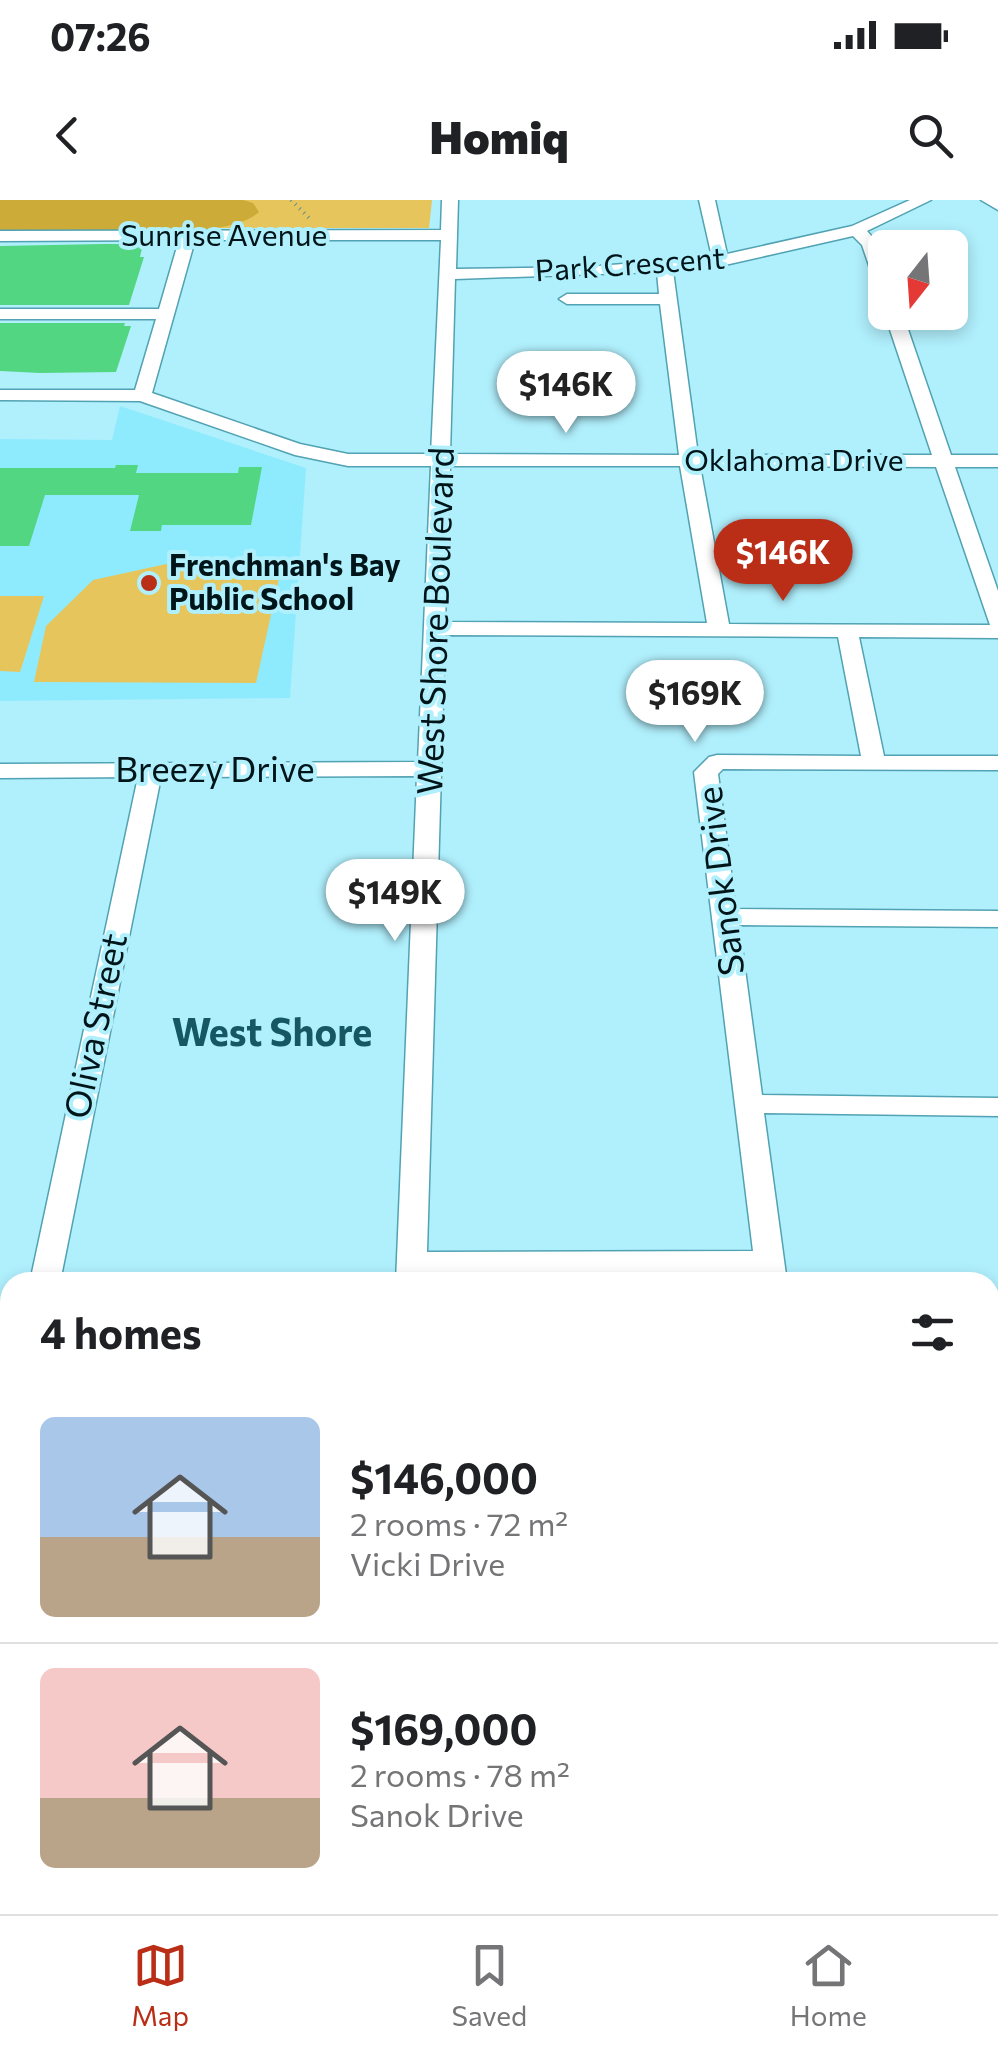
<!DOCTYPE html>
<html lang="en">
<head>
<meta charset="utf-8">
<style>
	body { margin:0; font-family:Commissioner,sans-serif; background:#f6f6f6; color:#202124; height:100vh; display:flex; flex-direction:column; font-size:38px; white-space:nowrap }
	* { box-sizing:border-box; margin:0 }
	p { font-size:32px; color:#757577 }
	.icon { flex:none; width:55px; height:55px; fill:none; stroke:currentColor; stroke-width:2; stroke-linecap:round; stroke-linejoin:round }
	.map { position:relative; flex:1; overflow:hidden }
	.sheet { position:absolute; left:0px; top:1072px; width:1000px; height:642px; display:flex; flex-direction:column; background:#fff; border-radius:30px 30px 0 0; box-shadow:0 5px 15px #0003 }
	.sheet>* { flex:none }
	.needle { width:65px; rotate:197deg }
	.fabs { position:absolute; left:868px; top:30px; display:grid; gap:20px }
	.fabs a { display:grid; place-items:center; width:100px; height:100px; border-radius:15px; background:#fff; box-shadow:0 5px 15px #0003; font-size:50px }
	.price { position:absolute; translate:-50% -85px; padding:0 22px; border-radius:35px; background:#fff; color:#222; font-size:32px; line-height:65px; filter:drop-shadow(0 2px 5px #0008) }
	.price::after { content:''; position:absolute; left:50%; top:60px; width:30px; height:22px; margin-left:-15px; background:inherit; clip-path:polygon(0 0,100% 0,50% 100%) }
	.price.current { background:#ba2e17; color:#fff }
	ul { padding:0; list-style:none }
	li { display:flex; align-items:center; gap:30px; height:250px; padding:0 40px }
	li+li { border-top:2px solid #e0e0e0 }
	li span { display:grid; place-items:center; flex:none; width:280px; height:200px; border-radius:15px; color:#555 }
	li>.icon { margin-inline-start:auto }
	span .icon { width:120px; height:120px; fill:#fffc; stroke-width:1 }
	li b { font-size:42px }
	h2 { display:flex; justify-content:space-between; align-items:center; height:120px; padding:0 40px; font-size:42px }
	.status { display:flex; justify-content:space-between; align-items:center; height:70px; padding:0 50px; background:#fff; direction:ltr }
	.status svg { height:28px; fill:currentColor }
	header { display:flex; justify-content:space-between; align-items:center; height:130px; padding:0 40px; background:#fff; font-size:45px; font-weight:800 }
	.tab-bar { display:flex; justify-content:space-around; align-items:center; height:140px; border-top:2px solid #e0e0e0; background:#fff; font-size:28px; color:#757577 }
	.tab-bar a { display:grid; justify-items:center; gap:5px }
	.tab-bar .current { color:#ba2e17 }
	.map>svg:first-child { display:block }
	.built { fill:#8eebfe }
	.green { fill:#e6c55c }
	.forest { fill:#cdab38 }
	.building { fill:#53d681 }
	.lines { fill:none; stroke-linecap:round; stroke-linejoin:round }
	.minor-casing { stroke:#51a2b2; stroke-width:3 }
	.path { stroke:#5f8a93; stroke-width:4; stroke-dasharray:1 5; stroke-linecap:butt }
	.minor { fill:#fff; fill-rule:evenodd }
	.poi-dot { fill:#ba2e17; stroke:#b0effc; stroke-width:4 }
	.labels { text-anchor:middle; stroke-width:8; stroke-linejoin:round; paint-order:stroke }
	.far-street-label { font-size:30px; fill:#001519; stroke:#b0effc }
	.far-poi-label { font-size:30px; font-weight:bold; fill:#001519; stroke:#b0effc; text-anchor:start }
	.street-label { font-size:35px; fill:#001519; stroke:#b0effc }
	.neighbourhood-label { font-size:38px; font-weight:bold; fill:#155762; stroke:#b0effc }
</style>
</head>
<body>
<div class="status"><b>07:26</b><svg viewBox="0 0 49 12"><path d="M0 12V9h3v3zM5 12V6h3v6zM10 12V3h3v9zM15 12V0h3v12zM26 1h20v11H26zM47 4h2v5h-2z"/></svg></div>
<header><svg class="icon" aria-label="back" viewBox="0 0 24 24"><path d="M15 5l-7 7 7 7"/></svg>Homiq<svg class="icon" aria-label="search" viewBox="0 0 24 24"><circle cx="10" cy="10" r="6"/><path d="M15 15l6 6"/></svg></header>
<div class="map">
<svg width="998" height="1714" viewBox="0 0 998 1714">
	<rect width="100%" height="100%" fill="#b0effc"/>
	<polygon class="built" points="120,206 306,268 290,498 0,501 0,239 112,240"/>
	<g class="green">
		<polygon points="0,0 432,0 429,28 0,28"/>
		<polygon points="283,360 256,483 34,482 46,426 93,380 180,361"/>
		<polygon points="0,396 44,396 20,472 0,471"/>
	</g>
	<path class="forest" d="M0,0H243L253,3L259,12C224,45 54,30 0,30Z"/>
	<g class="building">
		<polygon points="104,44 143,44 140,57 144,57 129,105 0,105 0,46"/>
		<polygon points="0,123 125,123 124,126 131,126 116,172 40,173 0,171"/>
		<polygon points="116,265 138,265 136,273 238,273 239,267 262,267 251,325 162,325 161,331 130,331 139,295 45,295 29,346 0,346 0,268 115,268"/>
	</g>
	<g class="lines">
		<defs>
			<g id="minor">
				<path d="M442,0H458L456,69L585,67L712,57L699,0H715L727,54L852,26L910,0H931L867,31C885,50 885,69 885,94L877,89L862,45L853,36L725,65L673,71L698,255H932L884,112L885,111L902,112L951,255H998V267H955L998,391V438L859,437L884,556H998V570L723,569L718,574L736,709L998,711V727L739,725L762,895L998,898V916L764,913L787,1082H757L756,1073L427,1074L426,1082H396L417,576L161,577L60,1082H30L138,577L0,578V564L418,562L431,266H348L295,255L140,201L0,200V190H135L156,119H0V109H159L179,40L0,41V31L441,30ZM195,40H441L431,254H348L300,244L152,193ZM657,72L659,94H567L559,99L567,104H660L679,255L450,254L455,79ZM450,266H680L707,423L445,422ZM700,266L936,267L990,425L729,424ZM445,435L838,437L861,556L717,555L709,557L694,572L753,1051L427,1052Z"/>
				<polygon points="981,0 998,0 998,10"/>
				<polygon points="0,1269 10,1270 10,1296 0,1295"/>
				<rect x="990" y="1415" width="8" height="28"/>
				<rect x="0" y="1607" width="10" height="34"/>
				<rect x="366" y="1705" width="40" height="9"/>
			</g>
		</defs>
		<use href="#minor" class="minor-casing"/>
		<polyline class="path" points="291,0 310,19"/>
		<use href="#minor" class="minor"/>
	</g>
	<circle class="poi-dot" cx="149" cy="383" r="10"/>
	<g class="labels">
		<g class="far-street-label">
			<text x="224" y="46">Sunrise Avenue</text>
			<text transform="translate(630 65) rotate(-4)" y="10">Park Crescent</text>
			<text x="794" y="271">Oklahoma Drive</text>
		</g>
		<g class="far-poi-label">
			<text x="169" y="376">Frenchman's Bay<tspan x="169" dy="34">Public School</tspan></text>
		</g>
		<g class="street-label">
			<text transform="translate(436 421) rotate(-88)" y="12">West Shore Boulevard</text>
			<text x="215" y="582">Breezy Drive</text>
			<text transform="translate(721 681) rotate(-97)" y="12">Sanok Drive</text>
			<text transform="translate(96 826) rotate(-78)" y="12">Oliva Street</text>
		</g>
		<g class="neighbourhood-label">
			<text x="272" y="846">West Shore</text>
		</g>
	</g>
</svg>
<div class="fabs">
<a><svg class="needle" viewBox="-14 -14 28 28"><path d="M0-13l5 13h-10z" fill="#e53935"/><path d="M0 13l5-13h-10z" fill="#757577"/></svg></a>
</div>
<b class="price" style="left:566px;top:236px">$146K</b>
<b class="price current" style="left:783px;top:404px">$146K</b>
<b class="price" style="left:695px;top:545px">$169K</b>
<b class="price" style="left:395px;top:744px">$149K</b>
<section class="sheet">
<h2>4 homes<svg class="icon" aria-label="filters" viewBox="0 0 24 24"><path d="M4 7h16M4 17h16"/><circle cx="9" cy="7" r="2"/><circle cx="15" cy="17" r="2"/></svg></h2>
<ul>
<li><span style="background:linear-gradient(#a9c7e8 60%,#b9a48a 0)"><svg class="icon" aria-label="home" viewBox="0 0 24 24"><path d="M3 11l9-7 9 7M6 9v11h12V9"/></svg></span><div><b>$146,000</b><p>2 rooms · 72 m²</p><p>Vicki Drive</p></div></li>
<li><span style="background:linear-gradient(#f6c9c9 65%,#b9a48a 0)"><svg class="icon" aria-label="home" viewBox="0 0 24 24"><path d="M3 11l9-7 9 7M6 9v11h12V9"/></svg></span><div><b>$169,000</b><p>2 rooms · 78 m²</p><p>Sanok Drive</p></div></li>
</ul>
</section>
</div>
<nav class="tab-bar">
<a class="current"><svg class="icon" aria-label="map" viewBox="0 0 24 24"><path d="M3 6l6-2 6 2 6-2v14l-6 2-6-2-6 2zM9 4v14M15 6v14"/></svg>Map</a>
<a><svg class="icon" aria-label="saved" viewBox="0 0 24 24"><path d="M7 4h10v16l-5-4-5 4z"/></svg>Saved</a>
<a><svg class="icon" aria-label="home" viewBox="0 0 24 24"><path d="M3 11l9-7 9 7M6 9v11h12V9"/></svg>Home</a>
</nav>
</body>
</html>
